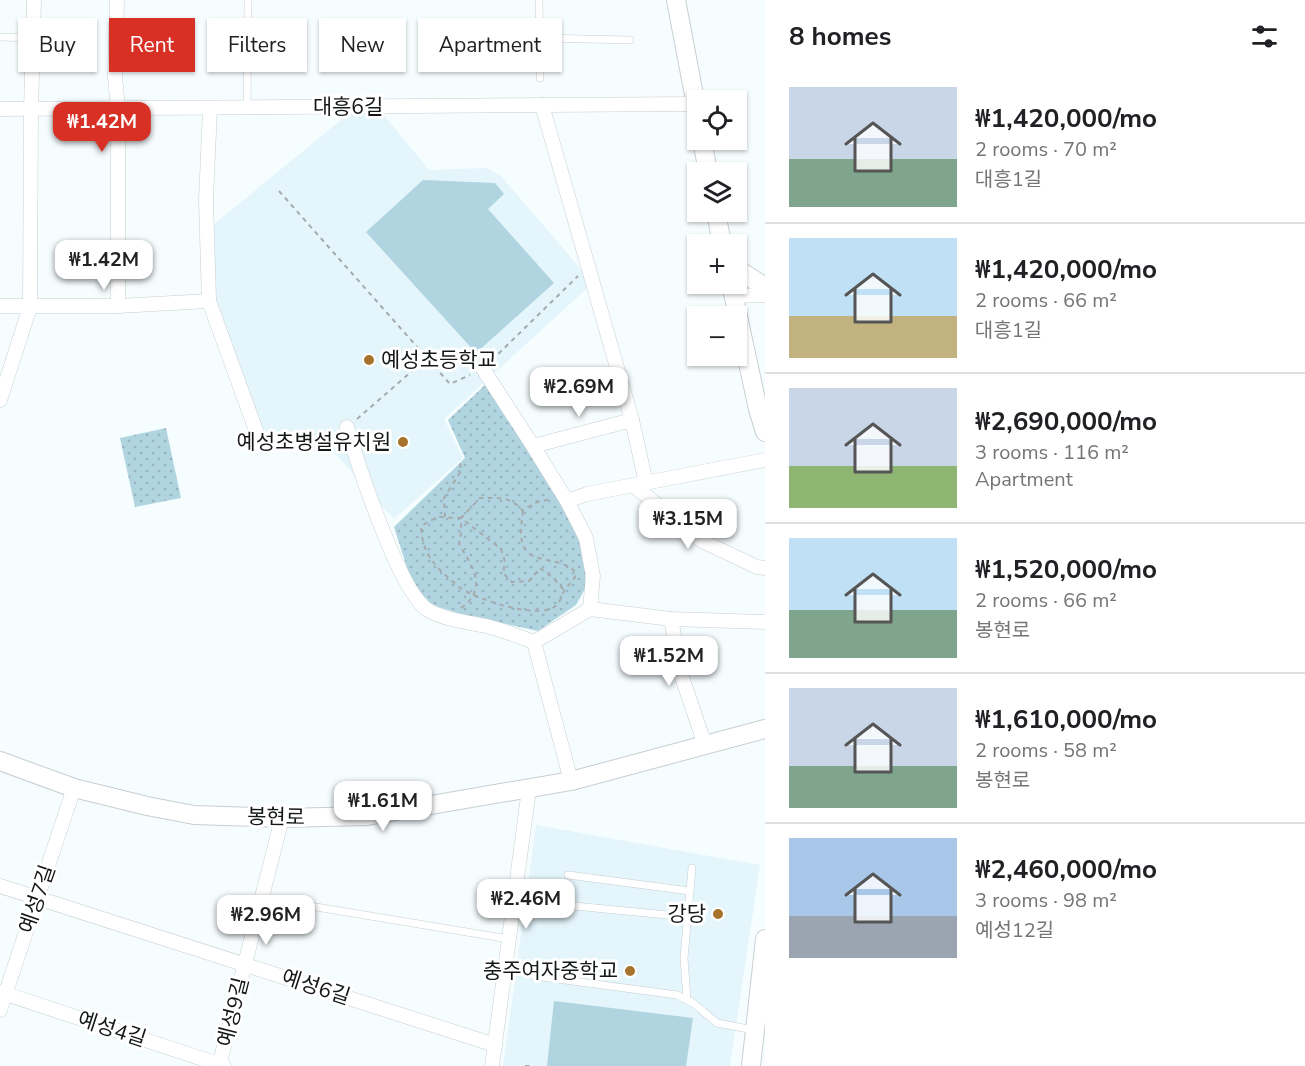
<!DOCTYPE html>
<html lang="en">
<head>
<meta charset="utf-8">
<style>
	body { margin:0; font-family:"Nunito Sans","Noto Sans KR",sans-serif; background:#f2f2f2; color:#202124; height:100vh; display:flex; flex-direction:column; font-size:22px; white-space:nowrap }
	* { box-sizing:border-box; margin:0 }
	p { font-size:20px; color:#757577 }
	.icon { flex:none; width:33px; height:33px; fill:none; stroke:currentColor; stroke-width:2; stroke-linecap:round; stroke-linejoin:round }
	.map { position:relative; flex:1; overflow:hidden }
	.drawer { display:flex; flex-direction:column; background:#fff; width:540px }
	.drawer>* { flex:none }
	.banner { position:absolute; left:18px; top:18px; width:570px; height:54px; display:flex; gap:12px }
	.buttons { position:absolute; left:687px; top:90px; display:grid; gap:12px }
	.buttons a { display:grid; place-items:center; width:60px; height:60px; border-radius:0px; background:#fff; box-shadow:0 2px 4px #0004; font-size:30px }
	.price { position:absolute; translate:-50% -51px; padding:0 14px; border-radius:12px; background:#fff; color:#222; font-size:20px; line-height:39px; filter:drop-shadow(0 2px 3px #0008) }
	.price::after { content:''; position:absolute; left:50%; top:36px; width:18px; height:14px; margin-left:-9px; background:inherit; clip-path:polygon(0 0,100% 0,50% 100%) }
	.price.current { background:#d93025; color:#fff }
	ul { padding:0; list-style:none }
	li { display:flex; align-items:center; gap:18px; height:150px; padding:0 24px }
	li+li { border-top:2px solid #e0e0e0 }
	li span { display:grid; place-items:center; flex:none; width:168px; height:120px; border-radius:0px; color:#555 }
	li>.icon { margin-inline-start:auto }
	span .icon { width:72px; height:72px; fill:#fffc; stroke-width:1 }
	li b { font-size:26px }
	h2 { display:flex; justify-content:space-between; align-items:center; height:72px; padding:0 24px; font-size:26px }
	.tag { padding:0 21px; border-radius:0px; background:#fff; box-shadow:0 2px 4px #0004; font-size:21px; line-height:54px }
	.tag.current { background:#d93025; color:#fff }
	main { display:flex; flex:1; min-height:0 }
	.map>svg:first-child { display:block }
	.built { fill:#e4f5fb }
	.grass { fill:#b0d4e0 }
	.park { fill:url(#park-dots) }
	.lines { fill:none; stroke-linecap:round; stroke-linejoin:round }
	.service-casing { stroke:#c7cfd2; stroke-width:8 }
	.minor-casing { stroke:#c7cfd2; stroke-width:15 }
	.tertiary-casing { stroke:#c7cfd2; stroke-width:20 }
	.path { stroke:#a5aaac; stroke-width:2; stroke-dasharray:4.5 4.5; stroke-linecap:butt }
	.service { stroke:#fff; stroke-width:7 }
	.minor { stroke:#fff; stroke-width:14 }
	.tertiary { stroke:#fff; stroke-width:18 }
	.poi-dot { fill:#a7732c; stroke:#fff; stroke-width:2 }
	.labels { text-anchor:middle; stroke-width:6; stroke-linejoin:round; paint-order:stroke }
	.street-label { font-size:21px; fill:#151819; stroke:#fff }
	.poi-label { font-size:21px; fill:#151819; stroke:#fff; text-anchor:end }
</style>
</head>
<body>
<main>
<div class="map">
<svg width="765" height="1066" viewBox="0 0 765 1066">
	<defs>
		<pattern id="park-dots" width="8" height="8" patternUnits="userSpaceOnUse" patternTransform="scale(1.5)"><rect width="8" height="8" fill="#b0d4e0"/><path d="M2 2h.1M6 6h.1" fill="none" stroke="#96b5c0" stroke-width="1.8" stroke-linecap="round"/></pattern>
	</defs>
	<rect width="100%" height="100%" fill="#f6fdff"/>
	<g class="built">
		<polygon points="369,97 429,170 486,168 501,176 593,283 444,419 463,458 394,519 320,437 258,436 209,301 208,229"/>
		<polygon points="536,825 760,865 730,1066 503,1066"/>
	</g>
	<g class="grass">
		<polygon points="423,180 495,183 504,194 488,209 554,283 476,353 366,232"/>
		<polygon points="554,1001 693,1018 686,1066 547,1066"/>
	</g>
	<g class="park">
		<polygon points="486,384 574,526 585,561 585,589 576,605 538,631 461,614 432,605 412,583 394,527 465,458 448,420"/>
		<polygon points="166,428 181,498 135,507 120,438"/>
	</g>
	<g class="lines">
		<defs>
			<g id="service">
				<polyline points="539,0 540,78"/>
				<polyline points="0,37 33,38"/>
				<polyline points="540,38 630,40"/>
				<polyline points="247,107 248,0"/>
				<polyline points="568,875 690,891"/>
				<polyline points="262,898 509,939"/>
				<polyline points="564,905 688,917"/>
				<polyline points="535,976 677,995 693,1003 717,1023 754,1030"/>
				<polyline points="687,1000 684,958 692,868"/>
			</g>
			<g id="minor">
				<polyline points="117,0 115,77 118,108 118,306"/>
				<polyline points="542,105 632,420 646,483"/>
				<polyline points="210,108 206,200 209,301 258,436"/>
				<polyline points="0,109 695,104"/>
				<polyline points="733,296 765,295"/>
				<polyline points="0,306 118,306 209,301"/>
				<polyline points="483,369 533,446 567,501 586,538 593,576 590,609"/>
				<polyline points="0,400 30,307 31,109 34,0"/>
				<path d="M347,427C357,462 400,594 428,610C445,620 468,622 486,626C502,630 518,636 534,642L571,781"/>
				<polyline points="533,446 632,420"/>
				<polyline points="634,486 702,541 757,567 765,568"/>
				<polyline points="567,501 587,494 765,460"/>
				<polyline points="671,619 682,677 705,745"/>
				<polyline points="534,642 590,609 671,619 765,622"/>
				<polyline points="0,886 495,1045"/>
				<polyline points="0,992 224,1066"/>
				<polyline points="0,1010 74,788"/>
				<polyline points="219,1066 282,818"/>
				<polyline points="492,1066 529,789"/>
			</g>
			<g id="tertiary">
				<polyline points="676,0 698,116"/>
				<polyline points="702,140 708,172"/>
				<polyline points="716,212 722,244"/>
				<polyline points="736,268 765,287"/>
				<polyline points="731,284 758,409 765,432"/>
				<polyline points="0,761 74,788 147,806 194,815 282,818 367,816 571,781 765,729"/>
				<polyline points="751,1066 765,939"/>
			</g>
		</defs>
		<use href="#service" class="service-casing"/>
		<use href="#minor" class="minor-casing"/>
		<use href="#tertiary" class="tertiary-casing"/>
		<g class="path">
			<polyline points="279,191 450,384 470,375"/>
			<polyline points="492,360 578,276"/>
			<polyline points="357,419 427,358"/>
			<path d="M523,511C522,521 519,534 523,545C530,565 563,556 576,573C573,585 569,582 564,591C561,595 561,600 558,604C542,622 480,600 462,589C454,583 445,575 438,568C426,554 422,544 421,526L437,517L461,518L501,549L505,562L503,573L512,582L529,581L540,568L553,578L564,590"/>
			<polyline points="445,517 444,498 461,471 460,463"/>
			<path d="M461,608C489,588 472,566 459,544L461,533V518L480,498C497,498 511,496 523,511L534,503L551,499"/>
			<polyline points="525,1066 530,1066"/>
		</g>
		<use href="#service" class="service"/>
		<use href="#minor" class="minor"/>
		<use href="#tertiary" class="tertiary"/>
	</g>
	<g class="poi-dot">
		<circle cx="369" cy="360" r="6"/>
		<circle cx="403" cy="442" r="6"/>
		<circle cx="718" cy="914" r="6"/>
		<circle cx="630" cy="971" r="6"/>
	</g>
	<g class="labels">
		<g class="street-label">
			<text x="348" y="114">대흥6길</text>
			<text transform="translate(276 817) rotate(1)" y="7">봉현로</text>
			<text transform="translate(37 899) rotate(-71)" y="7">예성7길</text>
			<text transform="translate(316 987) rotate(18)" y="7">예성6길</text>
			<text transform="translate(233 1012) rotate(-76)" y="7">예성9길</text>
			<text transform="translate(112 1029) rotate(18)" y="7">예성4길</text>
		</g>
		<g class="poi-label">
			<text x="381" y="367" text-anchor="start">예성초등학교</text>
			<text x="391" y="449">예성초병설유치원</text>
			<text x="706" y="921">강당</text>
			<text x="618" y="978">충주여자중학교</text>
		</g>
	</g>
</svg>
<div class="buttons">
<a><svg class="icon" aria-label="locate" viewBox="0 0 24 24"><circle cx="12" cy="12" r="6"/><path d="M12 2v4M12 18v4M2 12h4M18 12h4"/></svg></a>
<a><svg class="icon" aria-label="layers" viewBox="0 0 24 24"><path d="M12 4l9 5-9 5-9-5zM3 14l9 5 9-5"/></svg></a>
<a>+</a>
<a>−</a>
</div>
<b class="price current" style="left:102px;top:153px">₩1.42M</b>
<b class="price" style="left:104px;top:291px">₩1.42M</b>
<b class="price" style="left:579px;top:418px">₩2.69M</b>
<b class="price" style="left:688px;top:550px">₩3.15M</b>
<b class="price" style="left:669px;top:687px">₩1.52M</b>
<b class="price" style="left:383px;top:832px">₩1.61M</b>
<b class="price" style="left:526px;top:930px">₩2.46M</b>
<b class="price" style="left:266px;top:946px">₩2.96M</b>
<div class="banner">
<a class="tag">Buy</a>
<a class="tag current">Rent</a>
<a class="tag">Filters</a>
<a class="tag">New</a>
<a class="tag">Apartment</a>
</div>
</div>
<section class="drawer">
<h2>8 homes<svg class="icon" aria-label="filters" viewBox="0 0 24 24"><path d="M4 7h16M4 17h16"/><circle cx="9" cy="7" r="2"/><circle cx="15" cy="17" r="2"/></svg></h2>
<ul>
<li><span style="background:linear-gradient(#c9d6e8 60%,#7fa58c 0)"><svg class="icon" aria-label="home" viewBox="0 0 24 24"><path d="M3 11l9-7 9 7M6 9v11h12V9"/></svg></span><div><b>₩1,420,000/mo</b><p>2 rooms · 70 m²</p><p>대흥1길</p></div></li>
<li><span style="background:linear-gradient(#bfe0f5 65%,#c2b280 0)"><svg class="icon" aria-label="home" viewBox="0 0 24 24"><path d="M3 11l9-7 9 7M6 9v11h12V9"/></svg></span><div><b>₩1,420,000/mo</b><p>2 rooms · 66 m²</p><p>대흥1길</p></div></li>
<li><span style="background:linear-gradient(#c9d6e8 65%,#8fb573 0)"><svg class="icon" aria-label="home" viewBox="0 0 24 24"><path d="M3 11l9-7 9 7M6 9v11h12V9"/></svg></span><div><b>₩2,690,000/mo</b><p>3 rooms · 116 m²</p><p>Apartment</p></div></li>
<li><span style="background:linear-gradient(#bfe0f5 60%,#7fa58c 0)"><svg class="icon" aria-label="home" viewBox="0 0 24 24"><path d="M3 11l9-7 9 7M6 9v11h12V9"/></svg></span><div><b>₩1,520,000/mo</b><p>2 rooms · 66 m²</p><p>봉현로</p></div></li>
<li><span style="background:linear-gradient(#c9d6e8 65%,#7fa58c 0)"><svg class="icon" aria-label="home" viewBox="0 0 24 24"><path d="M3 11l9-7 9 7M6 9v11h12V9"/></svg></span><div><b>₩1,610,000/mo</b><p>2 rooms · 58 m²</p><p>봉현로</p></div></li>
<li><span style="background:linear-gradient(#a9c7e8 65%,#9aa5b1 0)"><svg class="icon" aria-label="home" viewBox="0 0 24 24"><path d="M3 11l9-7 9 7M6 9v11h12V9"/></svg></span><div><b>₩2,460,000/mo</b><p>3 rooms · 98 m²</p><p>예성12길</p></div></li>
</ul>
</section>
</main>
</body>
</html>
